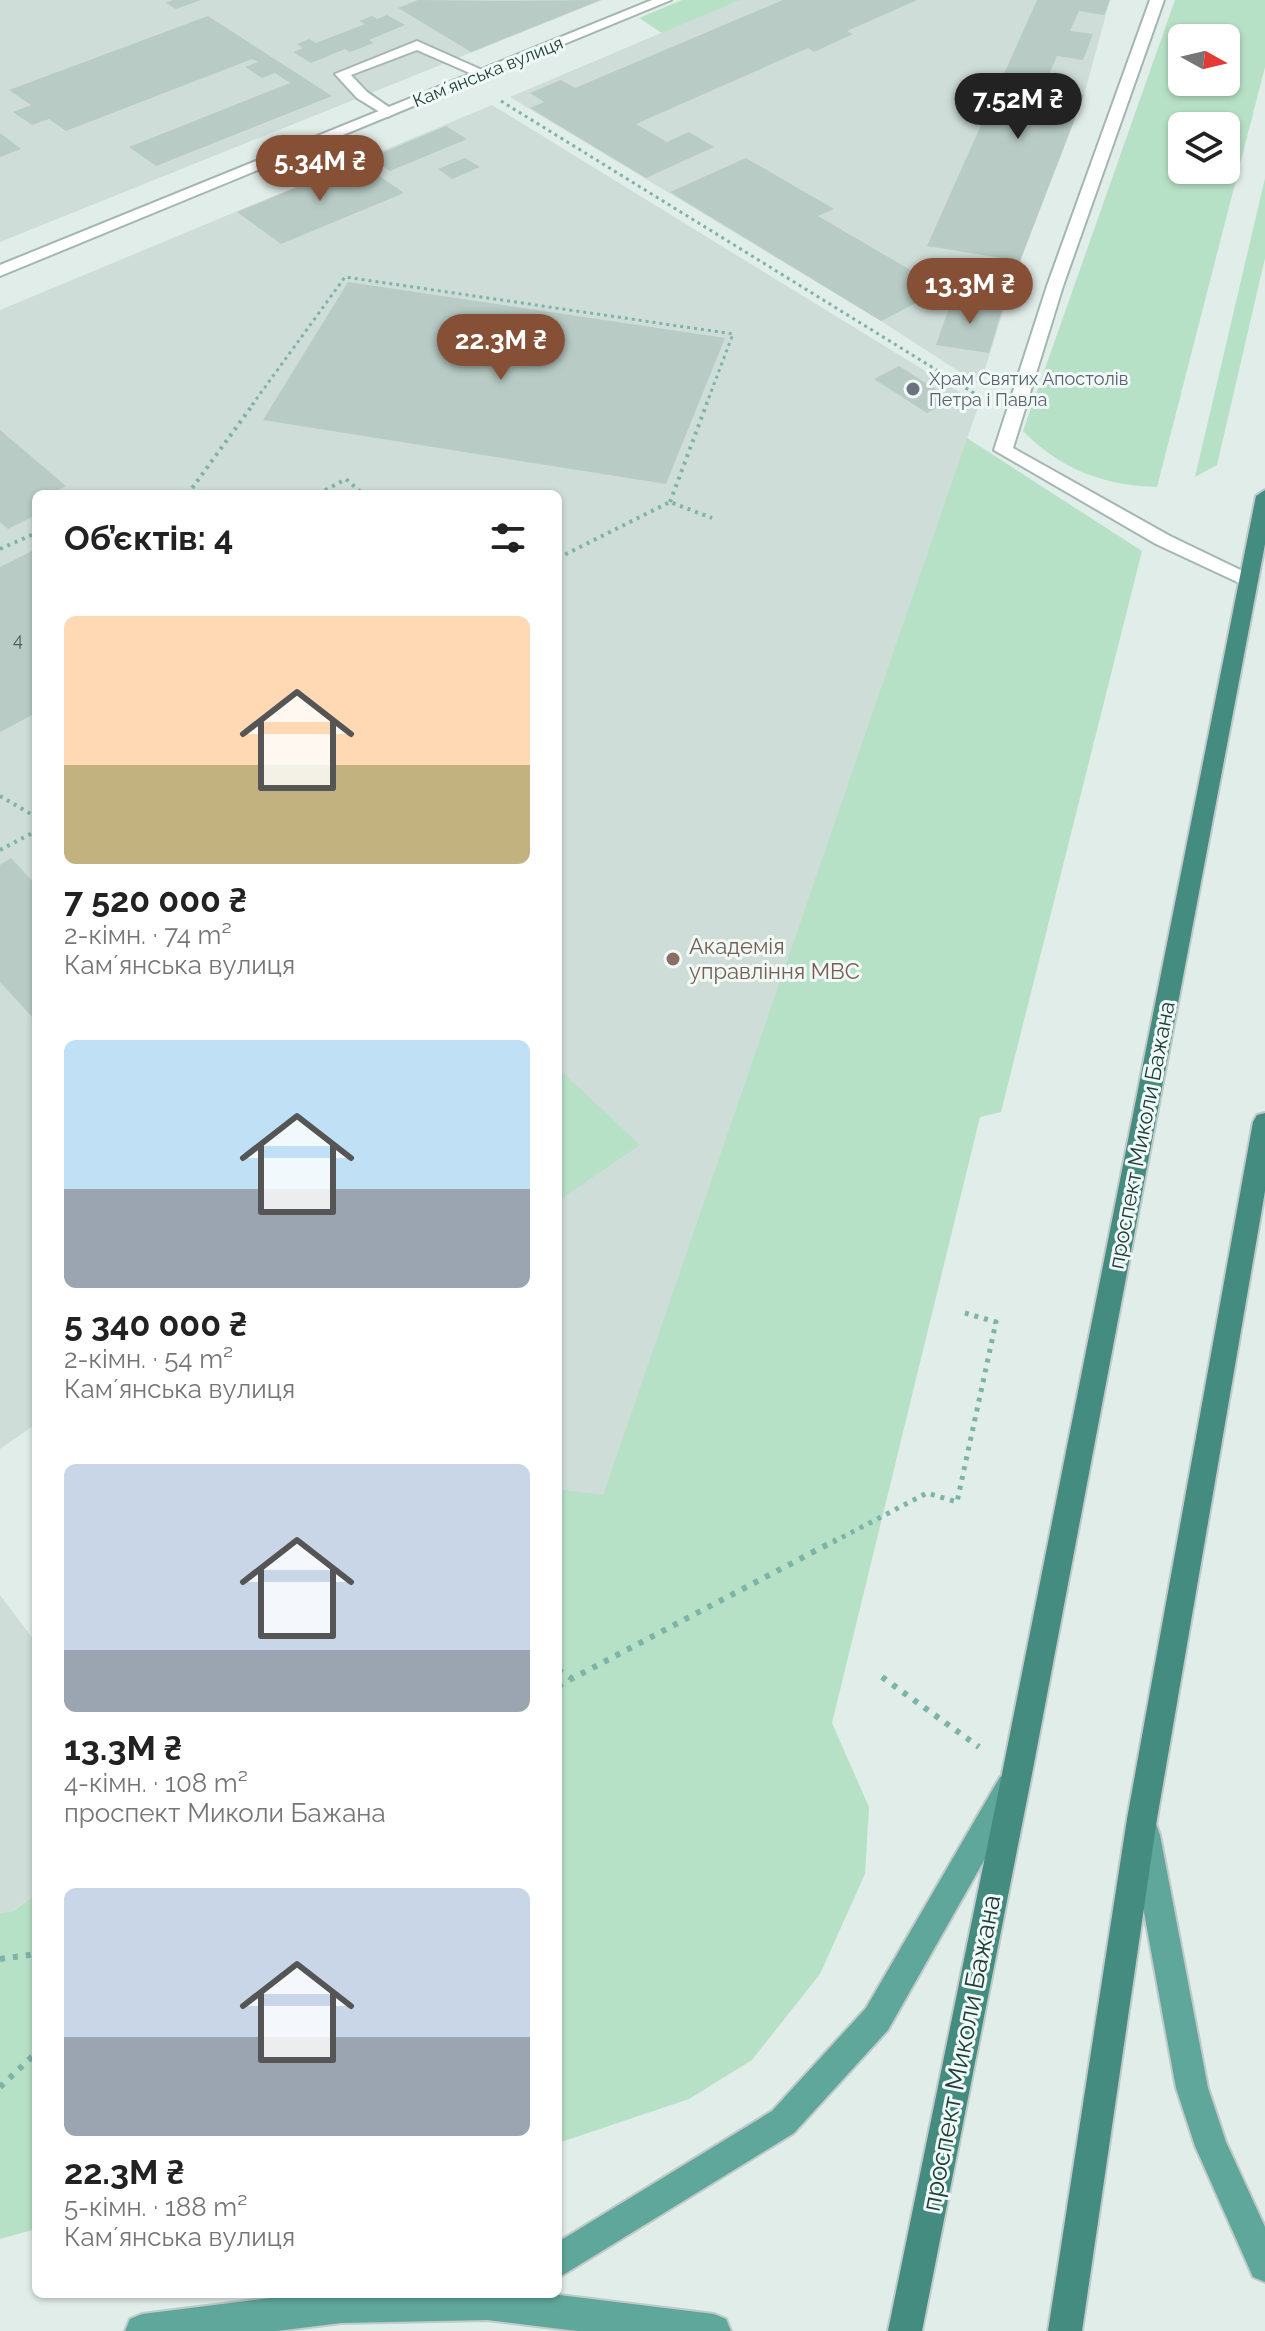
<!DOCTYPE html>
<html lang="uk">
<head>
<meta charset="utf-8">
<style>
	body { margin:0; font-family:Raleway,sans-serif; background:#f6f6f6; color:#222; height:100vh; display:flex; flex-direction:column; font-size:30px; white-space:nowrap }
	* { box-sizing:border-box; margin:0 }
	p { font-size:26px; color:#767676 }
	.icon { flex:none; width:44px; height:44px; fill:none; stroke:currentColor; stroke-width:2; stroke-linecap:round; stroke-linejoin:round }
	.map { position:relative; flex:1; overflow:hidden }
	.side { position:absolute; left:32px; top:490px; width:530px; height:1808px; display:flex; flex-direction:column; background:#fff; border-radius:12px; box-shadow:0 2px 6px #0004 }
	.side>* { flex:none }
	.needle { width:52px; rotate:98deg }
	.controls { position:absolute; left:1168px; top:24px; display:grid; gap:16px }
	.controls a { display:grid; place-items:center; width:72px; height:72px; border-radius:12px; background:#fff; box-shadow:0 2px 6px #0004; font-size:40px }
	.price { position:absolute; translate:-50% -68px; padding:0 18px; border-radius:28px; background:#855035; color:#fff; font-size:26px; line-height:52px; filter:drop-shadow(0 2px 4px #0008) }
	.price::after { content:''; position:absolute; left:50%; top:48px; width:24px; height:18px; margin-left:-12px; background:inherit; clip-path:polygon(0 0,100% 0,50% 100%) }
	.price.current { background:#222; color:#fff }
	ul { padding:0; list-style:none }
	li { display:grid; align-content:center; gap:16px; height:424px; padding:0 32px }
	li span { display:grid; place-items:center; height:248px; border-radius:12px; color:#555 }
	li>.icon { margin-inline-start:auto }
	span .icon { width:144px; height:144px; fill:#fffc; stroke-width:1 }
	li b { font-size:34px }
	h2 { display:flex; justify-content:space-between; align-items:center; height:96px; padding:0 32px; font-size:34px }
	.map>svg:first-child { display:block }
	.built { fill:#cfddd8 }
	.green { fill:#b7e1c6; fill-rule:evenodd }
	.building { fill:#b8cbc5 }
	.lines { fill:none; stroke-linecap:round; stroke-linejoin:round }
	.service-casing { stroke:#a3b6b1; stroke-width:4 }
	.minor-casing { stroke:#a3b6b1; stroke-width:4 }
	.primary-casing { stroke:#c0cac8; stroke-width:4 }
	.trunk-casing { stroke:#c0cac8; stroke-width:4 }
	.path-far3 { stroke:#7db4a8; stroke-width:3; stroke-dasharray:3 4; stroke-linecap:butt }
	.path-far2 { stroke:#7db4a8; stroke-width:4; stroke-dasharray:3 5; stroke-linecap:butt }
	.path-far1 { stroke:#7db4a8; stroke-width:5; stroke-dasharray:4 6; stroke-linecap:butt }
	.path { stroke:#7db4a8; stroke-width:6; stroke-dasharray:5 8; stroke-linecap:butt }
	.service { fill:#fff; fill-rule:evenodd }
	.minor { fill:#fff; fill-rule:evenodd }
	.primary { fill:#60a79b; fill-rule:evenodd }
	.trunk { fill:#448b80; fill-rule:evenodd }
	.worship-dot { fill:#6b7280; stroke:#f1f9f6; stroke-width:3 }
	.education-dot { fill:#8d6e63; stroke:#f1f9f6; stroke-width:3 }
	.labels { text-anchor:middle; stroke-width:6; stroke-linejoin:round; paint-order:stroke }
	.far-street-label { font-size:18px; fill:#1f403a; stroke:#f1f9f6 }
	.far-worship-label { font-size:18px; fill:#5b616d; stroke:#f1f9f6; text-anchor:start }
	.number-label { font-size:18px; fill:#45635d }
	.education-label { font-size:22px; fill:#785e54; stroke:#f1f9f6; text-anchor:start }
	.street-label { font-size:22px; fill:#1f403a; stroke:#f1f9f6 }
	.near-street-label { font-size:26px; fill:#1f403a; stroke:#f1f9f6 }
</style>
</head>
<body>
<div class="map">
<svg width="1265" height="2331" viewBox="0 0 1265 2331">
	<rect width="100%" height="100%" fill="#e1ede9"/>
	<g class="built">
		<polygon points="0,0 602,0 0,242"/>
		<polygon points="739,0 1110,0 1084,95 1013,280 980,385 881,321 510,97"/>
		<polygon points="492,105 979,404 603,1496 558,1489 558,494 36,494 36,1424 0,1449 0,310"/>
		<polygon points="0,1595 36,1643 36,1894 12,1911 0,1913"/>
	</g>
	<g class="green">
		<polygon points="682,0 740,0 662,33 639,18"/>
		<path d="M1175,0H1265V67L1157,487C1105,486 1060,469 1023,431ZM1182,38H1226V82H1182ZM1182,126H1226V170H1182Z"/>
		<polygon points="1265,178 1265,258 1217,465 1195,477"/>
		<polygon points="967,438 1142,551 1001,1112 980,1117 832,1723 869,1807 865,1874 820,1974 752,2060 689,2099 558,2143 558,1489 603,1495"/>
		<polygon points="558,1068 640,1145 558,1201"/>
		<polygon points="36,1894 36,2229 0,2239 0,1913 13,1911"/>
	</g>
	<g class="building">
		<polygon points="173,0 201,0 176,9 166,3"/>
		<polygon points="418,0 502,1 601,0 471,52 398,8"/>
		<polygon points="783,0 917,0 847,31 853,34 814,52 808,48 636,124 667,142 689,132 714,147 646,178 530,108 544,102 530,93 561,80 575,88"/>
		<polygon points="1037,0 1110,0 1104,15 1079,11 1070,31 1093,34 1083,60 1057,56 1043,88 1084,95 1020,261 927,246"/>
		<polygon points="387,15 405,25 369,40 374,43 350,52 345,49 311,63 293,52 303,48 297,44 309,39 316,43 365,24 359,21 372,16 377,19"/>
		<polygon points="208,16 332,96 156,166 129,147 290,83 275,73 262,78 245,67 258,62 252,59 66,131 49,119 32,125 13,112 31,105 9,90"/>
		<polygon points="446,126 467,139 390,171 370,158"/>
		<polygon points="0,133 21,149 0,157"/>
		<polygon points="465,158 480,167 452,179 438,169"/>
		<polygon points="746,158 834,209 818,216 943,289 881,321 670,192"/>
		<polygon points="359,162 404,193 281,244 237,212"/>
		<polygon points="348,282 725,338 666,484 263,420"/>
		<polygon points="952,299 1003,307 989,353 936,345"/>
		<polygon points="899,366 952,400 927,413 874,379"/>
		<polygon points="0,430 66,486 50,494 36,494 36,515 8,529 0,522"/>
		<polygon points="36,549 36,713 0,732 0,567"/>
		<polygon points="11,858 36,885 36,1021 0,982 0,865"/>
	</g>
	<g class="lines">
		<defs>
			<g id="service">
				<polygon points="1150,0 1164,0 1063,286 1013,448 1170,536 1255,577 1257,581 1248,587 1156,544 994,450 1047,286"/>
				<polygon points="417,41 491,74 489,77 479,77 417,50 351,75 367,92 393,110 395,113 388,117 357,98 335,74"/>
			</g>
			<polygon id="minor" points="652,0 671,0 0,276 0,265"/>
			<g id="primary">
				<polygon points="1010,1772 1020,1777 1025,1787 1020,1797 888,2030 794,2133 558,2278 558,2242 772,2111 866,2008 1000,1777"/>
				<polygon points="1145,1820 1156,1824 1160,1835 1208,2088 1226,2142 1265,2227 1265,2282 1253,2277 1195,2146 1176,2088 1130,1835 1134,1824"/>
				<polygon points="302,2294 551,2294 714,2314 726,2319 731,2331 577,2331 487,2320 341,2323 277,2331 125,2331 130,2319 142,2314"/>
			</g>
			<g id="trunk">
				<polygon points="1265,490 1265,544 1032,1774 922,2331 888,2331 1002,1774 1256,496"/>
				<polygon points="1265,1113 1265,1191 1157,1819 1082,2331 1048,2331 1127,1819 1253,1122 1257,1115"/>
			</g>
		</defs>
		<use href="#service" class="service-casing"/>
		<use href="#minor" class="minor-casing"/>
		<use href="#primary" class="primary-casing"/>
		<use href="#trunk" class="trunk-casing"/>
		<g class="path-far3">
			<polyline points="501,101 982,398"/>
			<polyline points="252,405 345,277 733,334 706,405"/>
		</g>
		<g class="path-far2">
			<polyline points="193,494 190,491 254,403"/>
			<polyline points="318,494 346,479 363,494"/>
			<polyline points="670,502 707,403"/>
			<polyline points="0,549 36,533"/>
			<polyline points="558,558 670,502 712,518"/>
			<polyline points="0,796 36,817"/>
			<polyline points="0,850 36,831"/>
		</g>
		<polyline class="path-far1" points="833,1542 927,1493 957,1502 996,1322 965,1313"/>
		<g class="path">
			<polyline points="558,1670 571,1678"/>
			<polyline points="882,1677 979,1747"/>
			<polyline points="558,1686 836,1540"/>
			<polyline points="0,1959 36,1954"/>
			<polyline points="0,2087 36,2053"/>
		</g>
		<use href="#service" class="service"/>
		<use href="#minor" class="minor"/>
		<use href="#primary" class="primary"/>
		<use href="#trunk" class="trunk"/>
	</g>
	<circle class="worship-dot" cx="913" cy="389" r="8"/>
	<circle class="education-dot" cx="673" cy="959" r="8"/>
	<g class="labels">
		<g class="far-street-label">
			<text transform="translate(488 72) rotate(-22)" y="6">Камʼянська вулиця</text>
		</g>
		<g class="far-worship-label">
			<text x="929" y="385">Храм Святих Апостолів<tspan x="929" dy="21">Петра і Павла</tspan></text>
		</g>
		<g class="number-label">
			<text x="18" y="646">4</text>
		</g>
		<g class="education-label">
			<text x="689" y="954">Академія<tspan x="689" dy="25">управління МВС</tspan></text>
		</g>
		<g class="street-label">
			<text transform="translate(1141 1135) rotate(-79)" y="8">проспект Миколи Бажана</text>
		</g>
		<g class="near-street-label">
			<text transform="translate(961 2053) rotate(-79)" y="9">проспект Миколи Бажана</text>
		</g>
	</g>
</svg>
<div class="controls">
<a><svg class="needle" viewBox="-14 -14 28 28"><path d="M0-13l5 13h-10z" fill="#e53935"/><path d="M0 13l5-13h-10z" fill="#767676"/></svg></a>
<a><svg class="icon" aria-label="layers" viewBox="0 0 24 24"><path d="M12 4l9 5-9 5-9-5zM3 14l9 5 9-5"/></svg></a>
</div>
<b class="price current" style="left:1018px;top:141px">7.52M ₴</b>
<b class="price" style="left:320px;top:203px">5.34M ₴</b>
<b class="price" style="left:970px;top:326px">13.3M ₴</b>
<b class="price" style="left:501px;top:382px">22.3M ₴</b>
<section class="side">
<h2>Об’єктів: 4<svg class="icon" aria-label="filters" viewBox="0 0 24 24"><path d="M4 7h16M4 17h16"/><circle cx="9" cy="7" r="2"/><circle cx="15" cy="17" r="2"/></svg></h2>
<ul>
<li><span style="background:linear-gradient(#ffd9b3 60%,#c2b280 0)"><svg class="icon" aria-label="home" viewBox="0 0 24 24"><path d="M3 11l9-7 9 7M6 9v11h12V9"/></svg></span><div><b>7 520 000 ₴</b><p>2-кімн. · 74 m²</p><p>Камʼянська вулиця</p></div></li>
<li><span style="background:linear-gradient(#bfe0f5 60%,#9aa5b1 0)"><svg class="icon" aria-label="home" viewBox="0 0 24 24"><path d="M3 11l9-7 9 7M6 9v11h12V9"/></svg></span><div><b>5 340 000 ₴</b><p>2-кімн. · 54 m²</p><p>Камʼянська вулиця</p></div></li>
<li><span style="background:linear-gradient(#c9d6e8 75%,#9aa5b1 0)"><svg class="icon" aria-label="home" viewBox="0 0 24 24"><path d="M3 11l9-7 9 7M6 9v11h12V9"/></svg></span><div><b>13.3M ₴</b><p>4-кімн. · 108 m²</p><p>проспект Миколи Бажана</p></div></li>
<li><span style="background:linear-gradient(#c9d6e8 60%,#9aa5b1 0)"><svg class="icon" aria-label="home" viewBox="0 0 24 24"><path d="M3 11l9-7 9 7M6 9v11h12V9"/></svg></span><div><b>22.3M ₴</b><p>5-кімн. · 188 m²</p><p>Камʼянська вулиця</p></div></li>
</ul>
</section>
</div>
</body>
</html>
